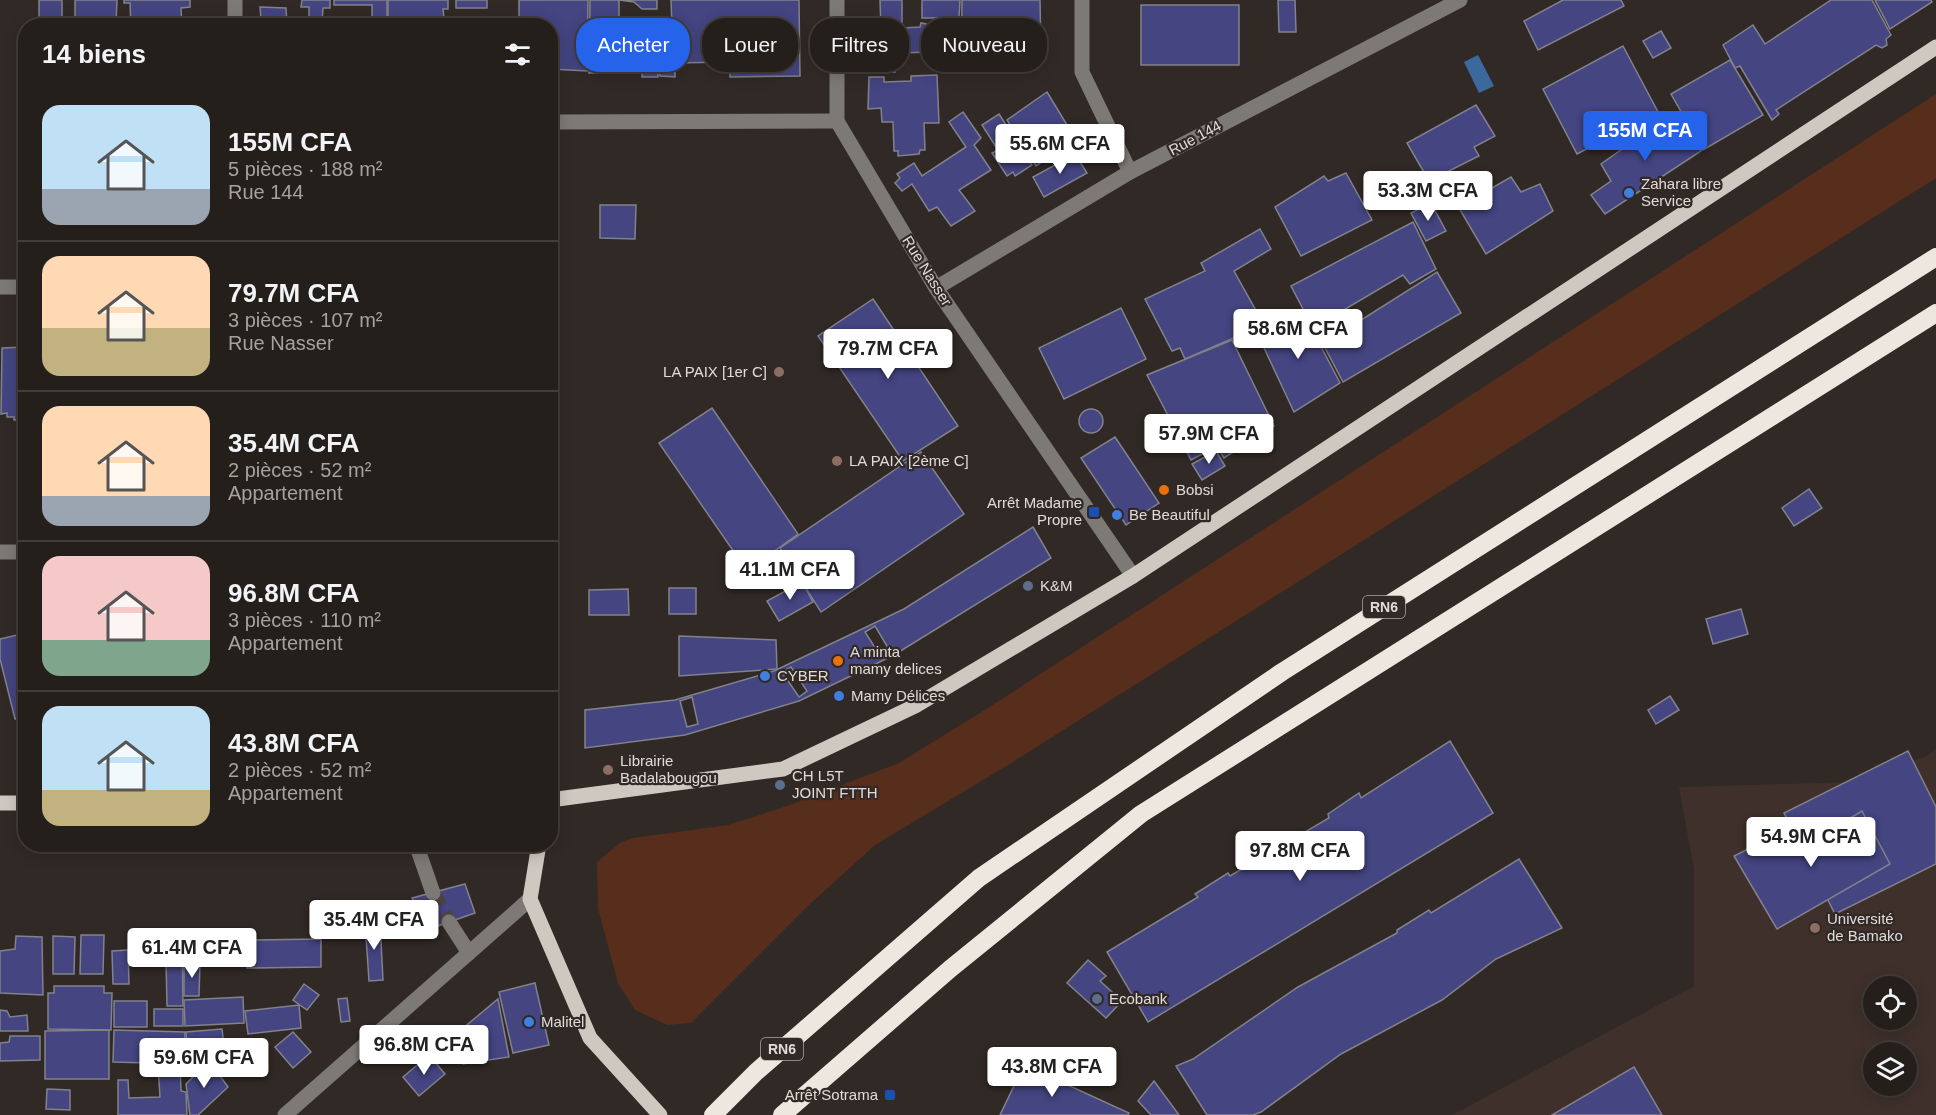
<!DOCTYPE html>
<html lang="fr">
<head>
<meta charset="utf-8">
<style>
	body { margin:0; font-family:Arial,sans-serif; background:#2d2725; color:#f1f3f6; height:100vh; display:flex; flex-direction:column; font-size:22px; white-space:nowrap }
	* { box-sizing:border-box; margin:0 }
	p { font-size:20px; color:#a3a2a3 }
	.icon { flex:none; width:33px; height:33px; fill:none; stroke:currentColor; stroke-width:2; stroke-linecap:round; stroke-linejoin:round }
	.map { position:relative; flex:1; overflow:hidden }
	.drawer { position:absolute; left:18px; top:18px; width:540px; height:834px; display:flex; flex-direction:column; background:#251f1c; border-radius:24px; box-shadow:0 3px 15px #0003,0 0 0 2px #423d3b }
	.drawer>* { flex:none }
	.banner { position:absolute; left:576px; top:18px; width:570px; height:54px; display:flex; gap:12px }
	.tools { position:absolute; left:1863px; top:976px; display:grid; gap:12px }
	.tools a { display:grid; place-items:center; width:54px; height:54px; border-radius:50%; background:#251f1c; box-shadow:0 3px 15px #0003,0 0 0 2px #423d3b; font-size:30px }
	.price { position:absolute; translate:-50% -51px; padding:0 14px; border-radius:6px; background:#fff; color:#222; font-size:20px; line-height:39px; filter:drop-shadow(0 2px 3px #0008) }
	.price::after { content:''; position:absolute; left:50%; top:36px; width:18px; height:14px; margin-left:-9px; background:inherit; clip-path:polygon(0 0,100% 0,50% 100%) }
	.price.current { background:#2563eb; color:#fff }
	ul { padding:0; list-style:none }
	li { display:flex; align-items:center; gap:18px; height:150px; padding:0 24px }
	li+li { border-top:2px solid #423d3b }
	li span { display:grid; place-items:center; flex:none; width:168px; height:120px; border-radius:18px; color:#555 }
	li>.icon { margin-inline-start:auto }
	span .icon { width:72px; height:72px; fill:#fffc; stroke-width:1 }
	li b { font-size:26px }
	h2 { display:flex; justify-content:space-between; align-items:center; height:72px; padding:0 24px; font-size:26px }
	.tag { padding:0 21px; border-radius:24px; background:#251f1c; box-shadow:0 3px 15px #0003,0 0 0 2px #423d3b; font-size:21px; line-height:54px }
	.tag.current { background:#2563eb; color:#fff }
	.map>svg:first-child { display:block }
	.built { fill:#3f302c; fill-rule:evenodd }
	.green { fill:#572d1c }
	.water { fill:#3b699e }
	.building { fill:#444581; stroke:#81828b; stroke-width:1.5; fill-rule:evenodd }
	.lines { fill:none; stroke-linecap:round; stroke-linejoin:round }
	.minor-tunnel { stroke:#4b4441; stroke-width:15; stroke-dasharray:15 8; stroke-linecap:butt }
	.minor { stroke:#7c7976; stroke-width:15 }
	.major { stroke:#cec8c1; stroke-width:15 }
	.highway { stroke:#eee7df; stroke-width:18 }
	.shop-dot { fill:#3f7fe0; stroke:#312926; stroke-width:2 }
	.education-dot { fill:#8d6e63; stroke:#312926; stroke-width:2 }
	.food-dot { fill:#e8710a; stroke:#312926; stroke-width:2 }
	.transit-dot { fill:#1a4fb4; stroke:#312926; stroke-width:2 }
	.service-dot { fill:#5c6f8a; stroke:#312926; stroke-width:2 }
	.labels { text-anchor:middle; stroke-width:4.5; stroke-linejoin:round; paint-order:stroke }
	.shield { fill:#312926; stroke:#aca5a3; stroke-width:1.5 }
	.shield-label { font-size:14px; font-weight:bold; fill:#e0dad8 }
	.street-label { font-size:15px; fill:#e0dad8; stroke:#312926 }
	.poi-label { font-size:15px; fill:#e0dad8; stroke:#312926; text-anchor:start }
</style>
</head>
<body>
<div class="map">
<svg width="1936" height="1115" viewBox="0 0 1936 1115">
	<rect width="100%" height="100%" fill="#312926"/>
	<path class="built" d="M1936,750V1115H1452L1694,986V870L1679,787L1852,782L1924,757ZM1874,987H1906V1020H1874ZM1874,1053H1906V1086H1874Z"/>
	<polygon class="green" points="1936,94 1936,178 1013,762 875,845 809,905 691,1023 667,1025 635,1010 618,983 598,908 597,862 621,842 633,838 728,825 787,806 899,763 991,706"/>
	<polygon class="water" points="1478,55 1494,86 1479,93 1464,62"/>
	<g class="building">
		<rect x="39" y="0" width="23" height="26"/>
		<polygon points="75,0 117,0 116,25 75,26"/>
		<polygon points="124,0 190,0 190,7 181,8 182,26 131,26 130,3 124,3"/>
		<polygon points="302,0 330,0 330,8 323,8 322,23 309,23 309,7 301,7"/>
		<polygon points="334,0 387,0 387,19 372,20 372,5 334,5"/>
		<polygon points="388,0 448,0 448,9 443,9 445,26 388,26"/>
		<rect x="456" y="0" width="31" height="8"/>
		<polygon points="519,0 588,0 587,71 550,69 550,26 519,26"/>
		<polygon points="590,0 657,0 657,9 642,9 634,2 619,0 619,23 643,22 644,48 657,48 658,77 642,77 643,65 619,66 618,72 589,73"/>
		<polygon points="671,0 799,0 800,76 730,77 730,69 727,69 729,62 675,63 675,77 660,76 659,55 673,53"/>
		<polygon points="880,0 902,0 902,28 920,27 921,23 931,25 932,28 935,30 936,52 895,53 895,72 868,73 869,53 890,52 891,29 881,29"/>
		<polygon points="922,0 960,0 959,18 922,18"/>
		<polygon points="962,0 1040,0 1041,53 1035,53 1034,69 961,66"/>
		<polygon points="1278,0 1295,0 1296,32 1279,32"/>
		<polygon points="1563,0 1621,0 1624,6 1538,50 1524,21"/>
		<polygon points="1831,0 1872,0 1891,35 1886,39 1887,45 1882,48 1876,45 1776,110 1779,114 1772,120 1740,66 1735,68 1723,45 1753,25 1765,44"/>
		<polygon points="1875,0 1931,0 1932,2 1890,29"/>
		<rect x="1141" y="5" width="98" height="60"/>
		<polygon points="260,7 286,8 287,26 245,26 245,19 261,19"/>
		<polygon points="345,19 370,19 371,26 344,26"/>
		<rect x="484" y="19" width="26" height="7"/>
		<polygon points="1661,31 1671,48 1653,58 1643,41"/>
		<polygon points="1623,46 1658,112 1577,154 1543,89"/>
		<polygon points="1730,60 1763,115 1703,150 1671,94"/>
		<polygon points="937,75 939,123 924,123 925,150 920,150 919,154 898,156 898,151 894,151 893,122 882,122 881,108 868,109 869,77 884,77 884,82 911,81 911,76"/>
		<polygon points="1047,92 1078,143 1054,159 1051,156 1036,166 1007,120"/>
		<polygon points="1476,105 1495,136 1474,147 1479,156 1429,181 1407,143"/>
		<polygon points="963,112 981,138 974,145 991,170 959,190 975,211 951,226 937,207 929,211 912,184 902,191 895,183 900,178 897,174 914,163 922,176 966,147 949,122"/>
		<polygon points="1675,112 1701,151 1605,214 1591,195 1611,181 1601,164"/>
		<polygon points="999,114 1032,165 1015,176 1013,172 1007,176 992,153 998,150 982,125"/>
		<polygon points="1075,154 1087,173 1044,197 1033,177"/>
		<polygon points="1346,173 1372,220 1301,256 1275,207 1324,176 1328,181"/>
		<polygon points="1511,177 1521,192 1540,184 1553,211 1486,254 1456,203 1478,190 1480,195"/>
		<polygon points="1431,203 1446,231 1426,241 1411,213"/>
		<polygon points="600,205 636,205 635,239 600,238"/>
		<polygon points="1413,222 1436,269 1410,284 1403,275 1313,328 1291,286"/>
		<polygon points="1260,229 1271,249 1234,271 1264,325 1185,359 1180,348 1172,351 1145,299 1205,271 1201,263"/>
		<polygon points="1437,272 1461,313 1343,382 1323,344"/>
		<polygon points="873,299 958,426 903,461 818,336"/>
		<polygon points="1121,308 1146,359 1064,399 1039,348"/>
		<polygon points="1303,312 1340,383 1294,412 1256,331"/>
		<polygon points="1232,340 1274,426 1224,458 1217,446 1191,460 1147,375"/>
		<polygon points="25,347 26,420 14,420 14,417 7,417 7,413 1,414 2,348"/>
		<polygon points="712,408 798,534 747,571 659,443"/>
		<circle cx="1091" cy="421" r="12"/>
		<polygon points="1115,437 1159,503 1126,525 1081,458"/>
		<polygon points="1216,451 1225,466 1202,480 1192,464"/>
		<polygon points="921,452 964,514 821,612 780,548"/>
		<polygon points="1809,489 1822,508 1794,526 1782,508"/>
		<path d="M1033,527L1051,558L894,655L799,701L685,735L585,748V710L675,700L774,671L904,609ZM875,626L890,651L881,657L865,632ZM791,667L807,691L799,697L782,672ZM692,697L698,724L687,727L680,701Z"/>
		<polygon points="802,582 813,602 779,621 767,601"/>
		<rect x="669" y="588" width="27" height="26"/>
		<polygon points="628,589 629,615 589,615 589,590"/>
		<polygon points="1741,609 1748,634 1713,644 1706,619"/>
		<polygon points="26,633 26,716 15,719 0,659 0,639"/>
		<polygon points="679,636 776,640 777,669 679,676"/>
		<polygon points="1670,696 1679,710 1656,724 1648,710"/>
		<polygon points="1450,741 1493,813 1148,1022 1107,952 1198,897 1195,894 1228,873 1230,876 1329,818 1328,814 1359,793 1361,798"/>
		<polygon points="1908,751 1936,807 1936,864 1835,914 1784,813"/>
		<polygon points="1862,811 1890,864 1777,929 1734,856 1752,847 1750,842 1776,829 1790,853"/>
		<polygon points="1519,859 1562,928 1496,959 1442,1000 1341,1054 1261,1112 1253,1115 1207,1115 1176,1066 1193,1059 1298,987 1397,933 1397,930 1429,910 1431,913"/>
		<polygon points="465,884 475,913 429,929 412,898"/>
		<polygon points="380,921 383,980 369,981 365,922"/>
		<polygon points="141,933 182,933 183,1006 167,1006 166,961 141,964"/>
		<polygon points="81,935 104,935 103,974 80,974"/>
		<polygon points="16,936 42,937 43,995 0,993 0,951 15,949"/>
		<polygon points="53,936 75,937 74,974 53,974"/>
		<rect x="185" y="937" width="44" height="24"/>
		<polygon points="321,939 321,967 247,968 246,940"/>
		<polygon points="128,950 129,984 113,984 112,951"/>
		<polygon points="1088,960 1106,976 1100,981 1122,1001 1106,1018 1067,983"/>
		<polygon points="184,963 200,963 199,996 184,996"/>
		<polygon points="535,983 549,1045 513,1053 499,992"/>
		<polygon points="304,984 319,995 307,1010 293,1000"/>
		<polygon points="54,986 104,986 104,993 112,993 111,1030 48,1029 48,993 54,993"/>
		<polygon points="243,997 244,1023 185,1026 184,1000"/>
		<polygon points="347,998 350,1021 341,1022 338,999"/>
		<polygon points="498,999 509,1057 463,1064 450,1039"/>
		<rect x="114" y="1001" width="33" height="26"/>
		<polygon points="299,1005 301,1028 248,1034 245,1011"/>
		<rect x="154" y="1009" width="29" height="17"/>
		<polygon points="0,1010 7,1011 10,1017 27,1015 28,1031 0,1031"/>
		<polygon points="222,1029 224,1046 187,1048 186,1032"/>
		<polygon points="109,1030 109,1079 45,1079 45,1031"/>
		<polygon points="114,1030 185,1032 184,1064 113,1062"/>
		<polygon points="293,1032 311,1052 293,1068 275,1047"/>
		<polygon points="10,1036 40,1036 40,1060 0,1061 0,1043 9,1042"/>
		<polygon points="429,1055 445,1074 419,1096 403,1077"/>
		<polygon points="209,1061 228,1087 198,1115 190,1115 186,1084"/>
		<polygon points="158,1065 180,1065 181,1091 186,1092 187,1115 118,1115 118,1080 128,1080 129,1098 160,1097"/>
		<polygon points="1024,1065 1129,1113 1128,1115 1000,1115"/>
		<polygon points="1634,1067 1662,1115 1552,1115"/>
		<polygon points="1154,1081 1179,1115 1151,1115 1138,1101"/>
		<polygon points="47,1089 70,1090 70,1110 46,1109"/>
	</g>
	<g class="lines">
		<polyline class="minor-tunnel" points="433,893 449,922"/>
		<g class="minor">
			<polyline points="235,0 235,26"/>
			<polyline points="837,0 837,121 936,288 1133,576"/>
			<polyline points="1082,0 1082,72 1130,172"/>
			<polyline points="550,122 837,121"/>
			<polyline points="0,287 26,287"/>
			<polyline points="936,288 1130,172 1460,0"/>
			<polyline points="0,552 26,552"/>
			<polyline points="416,844 433,893"/>
			<polyline points="449,922 469,953"/>
			<polyline points="285,1115 530,899"/>
		</g>
		<g class="major">
			<polyline points="550,800 783,769 915,706 1133,576 1936,47"/>
			<polyline points="0,803 26,803"/>
			<polyline points="539,844 530,899 590,1038 660,1115"/>
		</g>
		<g class="highway">
			<polyline points="713,1115 756,1072 979,878 1282,672 1936,257"/>
			<polyline points="782,1115 950,969 1141,814 1936,313"/>
		</g>
	</g>
	<g class="shop-dot">
		<circle cx="1629" cy="193" r="6"/>
		<circle cx="1117" cy="515" r="6"/>
		<circle cx="765" cy="676" r="6"/>
		<circle cx="839" cy="696" r="6"/>
		<circle cx="529" cy="1022" r="6"/>
	</g>
	<g class="education-dot">
		<circle cx="779" cy="372" r="6"/>
		<circle cx="837" cy="461" r="6"/>
		<circle cx="608" cy="770" r="6"/>
		<circle cx="1815" cy="928" r="6"/>
	</g>
	<g class="food-dot">
		<circle cx="1164" cy="490" r="6"/>
		<circle cx="838" cy="661" r="6"/>
	</g>
	<g class="transit-dot">
		<rect x="1088" y="506" width="12" height="12" rx="3"/>
		<rect x="884" y="1089" width="12" height="12" rx="3"/>
	</g>
	<g class="service-dot">
		<circle cx="1028" cy="586" r="6"/>
		<circle cx="780" cy="785" r="6"/>
		<circle cx="1097" cy="999" r="6"/>
	</g>
	<g class="labels">
		<g class="shield">
			<rect x="1363" y="596" width="42" height="22" rx="4.5"/>
			<rect x="761" y="1038" width="42" height="22" rx="4.5"/>
		</g>
		<g class="shield-label">
			<text x="1384" y="612">RN6</text>
			<text x="782" y="1054">RN6</text>
		</g>
		<g class="street-label">
			<text transform="translate(1195 138) rotate(-28)" y="5">Rue 144</text>
			<text transform="translate(927 271) rotate(58)" y="5">Rue Nasser</text>
		</g>
		<g class="poi-label">
			<text x="1641" y="189">Zahara libre<tspan x="1641" dy="17">Service</tspan></text>
			<text x="767" y="377" text-anchor="end">LA PAIX [1er C]</text>
			<text x="849" y="466">LA PAIX [2ème C]</text>
			<text x="1176" y="495">Bobsi</text>
			<text x="1082" y="508" text-anchor="end">Arrêt Madame<tspan x="1082" dy="17">Propre</tspan></text>
			<text x="1129" y="520">Be Beautiful</text>
			<text x="1040" y="591">K&amp;M</text>
			<text x="850" y="657">A minta<tspan x="850" dy="17">mamy delices</tspan></text>
			<text x="777" y="681">CYBER</text>
			<text x="851" y="701">Mamy Délices</text>
			<text x="620" y="766">Librairie<tspan x="620" dy="17">Badalabougou</tspan></text>
			<text x="792" y="781">CH L5T<tspan x="792" dy="17">JOINT FTTH</tspan></text>
			<text x="1827" y="924">Université<tspan x="1827" dy="17">de Bamako</tspan></text>
			<text x="1109" y="1004">Ecobank</text>
			<text x="541" y="1027">Malitel</text>
			<text x="878" y="1100" text-anchor="end">Arrêt Sotrama</text>
		</g>
	</g>
</svg>
<div class="tools">
<a><svg class="icon" aria-label="locate" viewBox="0 0 24 24"><circle cx="12" cy="12" r="6"/><path d="M12 2v4M12 18v4M2 12h4M18 12h4"/></svg></a>
<a><svg class="icon" aria-label="layers" viewBox="0 0 24 24"><path d="M12 4l9 5-9 5-9-5zM3 14l9 5 9-5"/></svg></a>
</div>
<b class="price current" style="left:1645px;top:162px">155M CFA</b>
<b class="price" style="left:1060px;top:175px">55.6M CFA</b>
<b class="price" style="left:1428px;top:222px">53.3M CFA</b>
<b class="price" style="left:1298px;top:360px">58.6M CFA</b>
<b class="price" style="left:888px;top:380px">79.7M CFA</b>
<b class="price" style="left:1209px;top:465px">57.9M CFA</b>
<b class="price" style="left:790px;top:601px">41.1M CFA</b>
<b class="price" style="left:1811px;top:868px">54.9M CFA</b>
<b class="price" style="left:1300px;top:882px">97.8M CFA</b>
<b class="price" style="left:374px;top:951px">35.4M CFA</b>
<b class="price" style="left:192px;top:979px">61.4M CFA</b>
<b class="price" style="left:424px;top:1076px">96.8M CFA</b>
<b class="price" style="left:204px;top:1089px">59.6M CFA</b>
<b class="price" style="left:1052px;top:1098px">43.8M CFA</b>
<div class="banner">
<a class="tag current">Acheter</a>
<a class="tag">Louer</a>
<a class="tag">Filtres</a>
<a class="tag">Nouveau</a>
</div>
<section class="drawer">
<h2>14 biens<svg class="icon" aria-label="filters" viewBox="0 0 24 24"><path d="M4 7h16M4 17h16"/><circle cx="9" cy="7" r="2"/><circle cx="15" cy="17" r="2"/></svg></h2>
<ul>
<li><span style="background:linear-gradient(#bfe0f5 70%,#9aa5b1 0)"><svg class="icon" aria-label="home" viewBox="0 0 24 24"><path d="M3 11l9-7 9 7M6 9v11h12V9"/></svg></span><div><b>155M CFA</b><p>5 pièces · 188 m²</p><p>Rue 144</p></div></li>
<li><span style="background:linear-gradient(#ffd9b3 60%,#c2b280 0)"><svg class="icon" aria-label="home" viewBox="0 0 24 24"><path d="M3 11l9-7 9 7M6 9v11h12V9"/></svg></span><div><b>79.7M CFA</b><p>3 pièces · 107 m²</p><p>Rue Nasser</p></div></li>
<li><span style="background:linear-gradient(#ffd9b3 75%,#9aa5b1 0)"><svg class="icon" aria-label="home" viewBox="0 0 24 24"><path d="M3 11l9-7 9 7M6 9v11h12V9"/></svg></span><div><b>35.4M CFA</b><p>2 pièces · 52 m²</p><p>Appartement</p></div></li>
<li><span style="background:linear-gradient(#f6c9c9 70%,#7fa58c 0)"><svg class="icon" aria-label="home" viewBox="0 0 24 24"><path d="M3 11l9-7 9 7M6 9v11h12V9"/></svg></span><div><b>96.8M CFA</b><p>3 pièces · 110 m²</p><p>Appartement</p></div></li>
<li><span style="background:linear-gradient(#bfe0f5 70%,#c2b280 0)"><svg class="icon" aria-label="home" viewBox="0 0 24 24"><path d="M3 11l9-7 9 7M6 9v11h12V9"/></svg></span><div><b>43.8M CFA</b><p>2 pièces · 52 m²</p><p>Appartement</p></div></li>
</ul>
</section>
</div>
</body>
</html>
